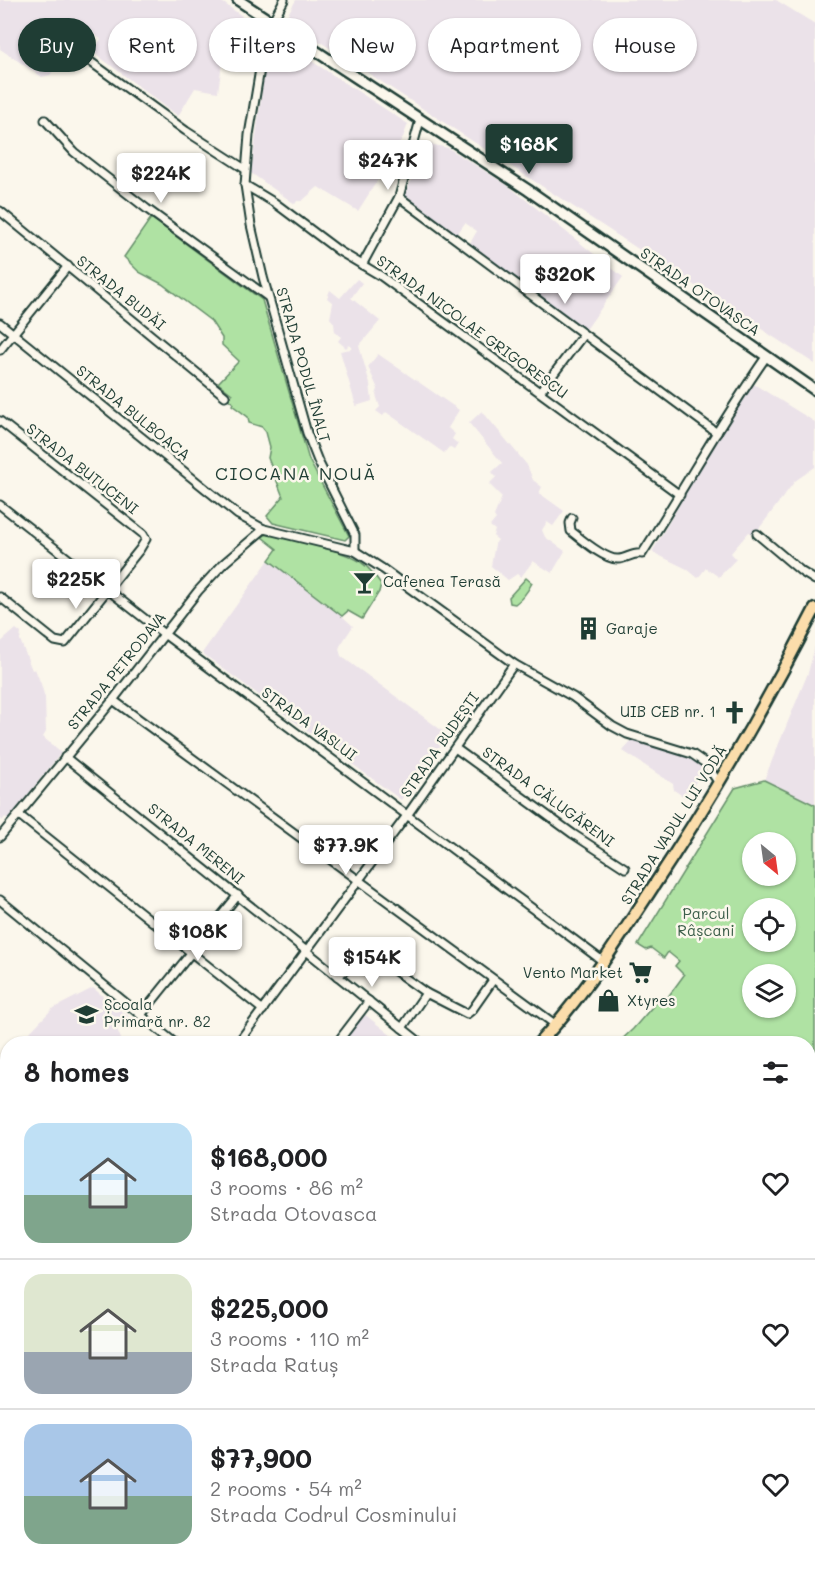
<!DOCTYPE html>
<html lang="en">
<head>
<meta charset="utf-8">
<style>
	body { margin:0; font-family:Mali,sans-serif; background:#f2f2f2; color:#202124; height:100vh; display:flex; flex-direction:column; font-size:22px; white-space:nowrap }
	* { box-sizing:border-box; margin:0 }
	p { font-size:20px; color:#757577 }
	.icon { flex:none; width:33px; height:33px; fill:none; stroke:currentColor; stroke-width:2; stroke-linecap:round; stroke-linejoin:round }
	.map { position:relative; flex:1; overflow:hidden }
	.panel { position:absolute; left:0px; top:1036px; width:816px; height:536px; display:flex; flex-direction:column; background:#fff; border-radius:24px 24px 0 0; box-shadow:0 2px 4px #0004 }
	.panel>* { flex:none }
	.top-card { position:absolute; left:18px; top:18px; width:780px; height:54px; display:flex; gap:12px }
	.needle { width:39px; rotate:151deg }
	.controls { position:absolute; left:742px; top:832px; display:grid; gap:12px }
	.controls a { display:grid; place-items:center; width:54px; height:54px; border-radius:50%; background:#fff; box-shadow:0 2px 4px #0004; font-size:30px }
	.price { position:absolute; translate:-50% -51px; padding:0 14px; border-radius:6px; background:#fff; color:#222; font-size:20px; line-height:39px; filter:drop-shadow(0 2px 3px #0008) }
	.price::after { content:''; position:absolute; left:50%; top:36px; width:18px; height:14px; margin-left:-9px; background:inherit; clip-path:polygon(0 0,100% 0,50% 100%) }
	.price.active { background:#1f3d34; color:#fff }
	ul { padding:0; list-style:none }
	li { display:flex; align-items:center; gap:18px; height:150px; padding:0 24px }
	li+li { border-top:2px solid #e0e0e0 }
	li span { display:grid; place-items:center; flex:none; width:168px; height:120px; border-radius:18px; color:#555 }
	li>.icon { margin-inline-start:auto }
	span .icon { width:72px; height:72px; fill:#fffc; stroke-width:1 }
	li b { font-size:26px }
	h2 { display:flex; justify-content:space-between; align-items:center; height:72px; padding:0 24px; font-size:26px }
	.pill { padding:0 21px; border-radius:27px; background:#fff; box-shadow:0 2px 4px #0004; font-size:21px; line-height:54px }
	.pill.active { background:#1f3d34; color:#fff }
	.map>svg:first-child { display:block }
	.built { fill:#ebe2e9 }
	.green { fill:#afe2a3; stroke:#67906c; stroke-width:1.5; fill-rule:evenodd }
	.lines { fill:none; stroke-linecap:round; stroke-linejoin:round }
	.street-casing { stroke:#1f3d34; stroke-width:11 }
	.secondary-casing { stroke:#1f3d34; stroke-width:14 }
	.primary-casing { stroke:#1f3d34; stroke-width:15 }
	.street { stroke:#fbf7ec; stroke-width:7 }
	.secondary { stroke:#fbf7ec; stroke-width:9 }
	.primary { stroke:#fbddab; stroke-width:10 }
	.labels { text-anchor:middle; stroke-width:5; stroke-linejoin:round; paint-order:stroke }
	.street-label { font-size:15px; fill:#1f3d34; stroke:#fbf7ec }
	.poi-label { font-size:15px; fill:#1f3d34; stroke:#fbf7ec; text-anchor:start }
	.park-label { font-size:15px; fill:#3c5e4a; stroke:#fbf7ec }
	.quarter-label { font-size:18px; letter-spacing:1.5px; fill:#1f3d34; stroke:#fbf7ec }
</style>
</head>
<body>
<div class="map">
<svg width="815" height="1571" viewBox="0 0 815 1571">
	<rect width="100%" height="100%" fill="#fbf7ec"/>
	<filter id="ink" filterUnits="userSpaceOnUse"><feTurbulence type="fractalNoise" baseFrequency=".0167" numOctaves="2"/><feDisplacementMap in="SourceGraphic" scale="12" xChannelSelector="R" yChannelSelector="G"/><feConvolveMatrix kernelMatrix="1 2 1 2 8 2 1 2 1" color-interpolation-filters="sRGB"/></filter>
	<g filter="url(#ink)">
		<g class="built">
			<polygon points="0,0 219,0 242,16 225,41 218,92 195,88 178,116 93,52 101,39 90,32 87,36 84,35 69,57 65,56 50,75 42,77 0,49"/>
			<polygon points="296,0 776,0 815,24 815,364 285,19"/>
			<polygon points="273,36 408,124 403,137 382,173 358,211 318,187 302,201 297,201 295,204 251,173 269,40"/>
			<polygon points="425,143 448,148 507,185 623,277 585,331 469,245 477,231 465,223 457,234 405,197"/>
			<polygon points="357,279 362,283 351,298 380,321 359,346 370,384 372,401 356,406 340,351 351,349 352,347 349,345 346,348 338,341 341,337 335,332 334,323 330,318 333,303 327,298 330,290 340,298"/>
			<polygon points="378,354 459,410 448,428 455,434 452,439 458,444 454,450 449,447 444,453 386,412 383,416 376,411 380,407 376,395 378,389 368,367"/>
			<polygon points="752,383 815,422 815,467 795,481 758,530 753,534 749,532 731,553 736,559 719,577 706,568 698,578 687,569 652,552 725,425"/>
			<polygon points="482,411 527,465 533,480 542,487 539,493 564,511 553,526 547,522 542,530 545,537 565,551 552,573 533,561 521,577 517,574 508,580 491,566 495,544 498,540 493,536 495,530 490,526 496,519 494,516 502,497 489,484 496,477 492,472 502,463 469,423"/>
			<polygon points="269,560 332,607 353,626 340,646 339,649 341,656 448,735 401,800 202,653"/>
			<polygon points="16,629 21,633 20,640 32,670 35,669 41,684 45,698 46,732 43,737 61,753 8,819 5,817 2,821 0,816 0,643"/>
			<polygon points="815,646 815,805 764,780 808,673"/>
			<polygon points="633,738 695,761 703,767 687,799 674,790 673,784 623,751"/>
			<polygon points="93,988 133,1020 117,1029 123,1044 30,1044 27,1035 52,1009"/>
			<polygon points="363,1013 402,1044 339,1044"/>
			<polygon points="7,1299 7,1398 0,1401 0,1303"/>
			<polygon points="0,1443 3,1450 8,1448 7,1495 0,1499"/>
		</g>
		<g class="green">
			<polygon points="151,218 262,300 309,460 349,536 345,540 273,523 267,516 283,497 268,458 270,447 266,432 262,427 249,423 248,417 232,405 233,403 228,399 232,394 218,383 239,361 222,345 222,338 211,321 162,284 139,272 124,257"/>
			<path d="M267,534C283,534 350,553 362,563C370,568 376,577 381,584L379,592L362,619L348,611L342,616L269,560L277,549L262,537Z"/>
			<path d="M526,578L532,583C528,591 522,599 515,604L510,603L509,597Z"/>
			<path d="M764,780L815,805V1571H755L751,1565L808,1564V1044H617L633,1029L660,998L665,1001L684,975L675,966L679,961L668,952L664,958L651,948L646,950L638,945L735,788ZM753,843H786V876H753ZM753,909H786V942H753ZM753,975H786V1008H753Z"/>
			<polygon points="7,1495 8,1564 164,1566 161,1571 0,1571 0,1499"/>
			<polygon points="180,1564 401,1564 401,1565 397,1571 175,1571"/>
		</g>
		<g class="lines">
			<defs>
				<g id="street">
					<polyline points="284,0 266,33 249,135 245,185 251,225 263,277 307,433 318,461 355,535 355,551"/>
					<polyline points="77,52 186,131 245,169"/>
					<polyline points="45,120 74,152 147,209 268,297"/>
					<polyline points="245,185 275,203 339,251 381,276 680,495"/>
					<polyline points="399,197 717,433"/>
					<polyline points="0,211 225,396"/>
					<polyline points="362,265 399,197 420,120"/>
					<polyline points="0,323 238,515 264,529 355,551 383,569 514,664 573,697 612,726 627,734 692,754 705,763 719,783"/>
					<polyline points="0,350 68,266"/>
					<polyline points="540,392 583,335"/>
					<polyline points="0,421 143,534 146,539 140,549 65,643 55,641 0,597"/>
					<polyline points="0,505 164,634 604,962"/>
					<path d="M572,518L570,523L571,531C581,539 605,560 618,559C626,559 633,552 642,554C684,489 721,421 766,357"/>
					<polyline points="757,534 802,572 815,580"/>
					<polyline points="113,700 556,1025"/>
					<polyline points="455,748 573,834 625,868"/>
					<polyline points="65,757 422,1044"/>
					<polyline points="19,815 263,1010"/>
					<polyline points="0,837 113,700 198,591 223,564 264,529"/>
					<polyline points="0,900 176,1044"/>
					<polyline points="337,976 368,955 373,955 426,993"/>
					<polyline points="141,1015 238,895"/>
					<polyline points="402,1028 426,993 467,1014 472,1010 493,980"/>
					<polyline points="237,1044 408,814 514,664"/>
					<polyline points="336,1044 369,1001"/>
				</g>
				<g id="secondary">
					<polyline points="238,0 528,190 815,390"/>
					<polyline points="0,1149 8,1165"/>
					<polyline points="731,1564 736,1571"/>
					<polyline points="528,1571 533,1564"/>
				</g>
				<g id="primary">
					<path d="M538,1044C582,998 614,946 649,893C710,801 765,707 815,609"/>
					<polyline points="169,1571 173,1564"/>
				</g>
			</defs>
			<use href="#street" class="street-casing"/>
			<use href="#secondary" class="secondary-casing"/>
			<use href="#primary" class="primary-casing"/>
			<use href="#street" class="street"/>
			<use href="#secondary" class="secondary"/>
			<use href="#primary" class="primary"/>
		</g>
	</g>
	<defs>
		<symbol id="bar-bare" viewBox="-9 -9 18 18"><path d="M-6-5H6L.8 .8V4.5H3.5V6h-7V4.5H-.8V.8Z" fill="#1f3d34" stroke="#fbf7ec" stroke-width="2.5" paint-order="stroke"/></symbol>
		<symbol id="building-bare" viewBox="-9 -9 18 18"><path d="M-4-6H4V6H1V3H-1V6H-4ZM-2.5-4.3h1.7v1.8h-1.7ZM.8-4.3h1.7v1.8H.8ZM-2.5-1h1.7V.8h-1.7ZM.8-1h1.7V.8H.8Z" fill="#1f3d34" stroke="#fbf7ec" stroke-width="2.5" paint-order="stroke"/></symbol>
		<symbol id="church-bare" viewBox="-9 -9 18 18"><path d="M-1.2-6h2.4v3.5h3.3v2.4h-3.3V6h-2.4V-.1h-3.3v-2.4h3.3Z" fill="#1f3d34" stroke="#fbf7ec" stroke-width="2.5" paint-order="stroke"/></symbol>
		<symbol id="supermarket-bare" viewBox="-9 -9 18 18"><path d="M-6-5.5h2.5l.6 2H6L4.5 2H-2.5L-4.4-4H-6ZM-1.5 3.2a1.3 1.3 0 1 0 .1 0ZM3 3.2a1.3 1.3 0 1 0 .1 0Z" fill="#1f3d34" stroke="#fbf7ec" stroke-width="2.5" paint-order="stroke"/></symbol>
		<symbol id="shop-bare" viewBox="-9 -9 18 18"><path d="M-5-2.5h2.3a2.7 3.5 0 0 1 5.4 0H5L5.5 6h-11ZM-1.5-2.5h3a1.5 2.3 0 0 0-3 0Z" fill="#1f3d34" stroke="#fbf7ec" stroke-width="2.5" paint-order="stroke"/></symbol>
		<symbol id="school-bare" viewBox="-9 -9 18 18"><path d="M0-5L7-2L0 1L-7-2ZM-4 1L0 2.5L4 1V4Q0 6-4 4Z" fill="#1f3d34" stroke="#fbf7ec" stroke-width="2.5" paint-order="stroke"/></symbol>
	</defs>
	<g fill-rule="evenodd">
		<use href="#bar-bare" x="348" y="566" width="33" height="33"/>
		<use href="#building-bare" x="572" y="612" width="33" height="33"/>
		<use href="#church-bare" x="718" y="696" width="33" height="33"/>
		<use href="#supermarket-bare" x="624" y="956" width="33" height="33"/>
		<use href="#shop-bare" x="592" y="984" width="33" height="33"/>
		<use href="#school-bare" x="70" y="998" width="33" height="33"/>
	</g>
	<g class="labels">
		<g class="street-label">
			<text transform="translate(700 292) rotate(35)" y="5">STRADA OTOVASCA</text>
			<text transform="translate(121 293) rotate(39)" y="5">STRADA BUDĂI</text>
			<text transform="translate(472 327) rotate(36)" y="5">STRADA NICOLAE GRIGORESCU</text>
			<text transform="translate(303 365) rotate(74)" y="5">STRADA PODUL ÎNALT</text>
			<text transform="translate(133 413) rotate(39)" y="5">STRADA BULBOACA</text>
			<text transform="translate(82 469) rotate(38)" y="5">STRADA BUTUCENI</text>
			<text transform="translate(117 671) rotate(-51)" y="5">STRADA PETRODAVA</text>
			<text transform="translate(309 724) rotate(36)" y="5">STRADA VASLUI</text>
			<text transform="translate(440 745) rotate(-55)" y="5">STRADA BUDEȘTI</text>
			<text transform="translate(548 797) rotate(36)" y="5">STRADA CĂLUGĂRENI</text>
			<text transform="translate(674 825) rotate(-58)" y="5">STRADA VADUL LUI VODĂ</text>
			<text transform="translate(196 844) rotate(39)" y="5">STRADA MERENI</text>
		</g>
		<g class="poi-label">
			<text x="383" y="587">Cafenea Terasă</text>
			<text x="606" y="634">Garaje</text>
			<text x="716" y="717" text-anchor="end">UIB CEB nr. 1</text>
			<text x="623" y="978" text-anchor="end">Vento Market</text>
			<text x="627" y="1006">Xtyres</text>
			<text x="104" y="1010">Școala<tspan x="104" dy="17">Primară nr. 82</tspan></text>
		</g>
		<g class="park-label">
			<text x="706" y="919">Parcul<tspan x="706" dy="17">Râșcani</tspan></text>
		</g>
		<g class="quarter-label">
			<text x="296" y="480">CIOCANA NOUĂ</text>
		</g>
	</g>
</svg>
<div class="controls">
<a><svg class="needle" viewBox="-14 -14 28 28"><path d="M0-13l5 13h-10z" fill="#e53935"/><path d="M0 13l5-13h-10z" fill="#757577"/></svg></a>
<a><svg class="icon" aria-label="locate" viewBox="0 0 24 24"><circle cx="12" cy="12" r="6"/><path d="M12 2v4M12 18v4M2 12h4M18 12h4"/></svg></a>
<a><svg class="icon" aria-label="layers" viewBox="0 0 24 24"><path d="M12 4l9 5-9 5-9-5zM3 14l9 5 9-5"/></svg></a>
</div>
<b class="price active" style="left:529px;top:175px">$168K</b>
<b class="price" style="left:388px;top:191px">$247K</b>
<b class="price" style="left:161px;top:204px">$224K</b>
<b class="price" style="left:565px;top:305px">$320K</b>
<b class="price" style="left:76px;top:610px">$225K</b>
<b class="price" style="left:346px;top:876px">$77.9K</b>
<b class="price" style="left:198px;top:962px">$108K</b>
<b class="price" style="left:372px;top:988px">$154K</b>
<div class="top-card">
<a class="pill active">Buy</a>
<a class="pill">Rent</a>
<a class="pill">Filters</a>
<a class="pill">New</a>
<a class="pill">Apartment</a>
<a class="pill">House</a>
</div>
<section class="panel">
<h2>8 homes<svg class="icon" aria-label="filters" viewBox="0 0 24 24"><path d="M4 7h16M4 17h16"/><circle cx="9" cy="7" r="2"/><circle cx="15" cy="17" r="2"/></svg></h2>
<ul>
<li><span style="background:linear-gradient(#bfe0f5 60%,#7fa58c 0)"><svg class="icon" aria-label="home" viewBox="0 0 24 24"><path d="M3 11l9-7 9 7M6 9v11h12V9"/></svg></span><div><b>$168,000</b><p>3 rooms · 86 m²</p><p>Strada Otovasca</p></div><svg class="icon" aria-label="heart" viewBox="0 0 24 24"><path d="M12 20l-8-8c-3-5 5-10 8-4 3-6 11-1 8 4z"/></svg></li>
<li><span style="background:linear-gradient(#dfe7d0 65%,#9aa5b1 0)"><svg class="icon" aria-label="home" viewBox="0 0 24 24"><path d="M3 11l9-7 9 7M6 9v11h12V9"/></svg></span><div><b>$225,000</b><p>3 rooms · 110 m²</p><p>Strada Ratuș</p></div><svg class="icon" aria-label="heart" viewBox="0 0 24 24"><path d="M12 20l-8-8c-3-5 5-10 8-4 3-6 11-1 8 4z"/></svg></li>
<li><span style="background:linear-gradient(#a9c7e8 60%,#7fa58c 0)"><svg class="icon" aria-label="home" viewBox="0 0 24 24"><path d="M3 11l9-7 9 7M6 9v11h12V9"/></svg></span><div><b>$77,900</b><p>2 rooms · 54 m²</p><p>Strada Codrul Cosminului</p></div><svg class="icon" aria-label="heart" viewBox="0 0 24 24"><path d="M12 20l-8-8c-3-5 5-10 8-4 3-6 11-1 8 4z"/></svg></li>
</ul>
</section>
</div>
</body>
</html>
